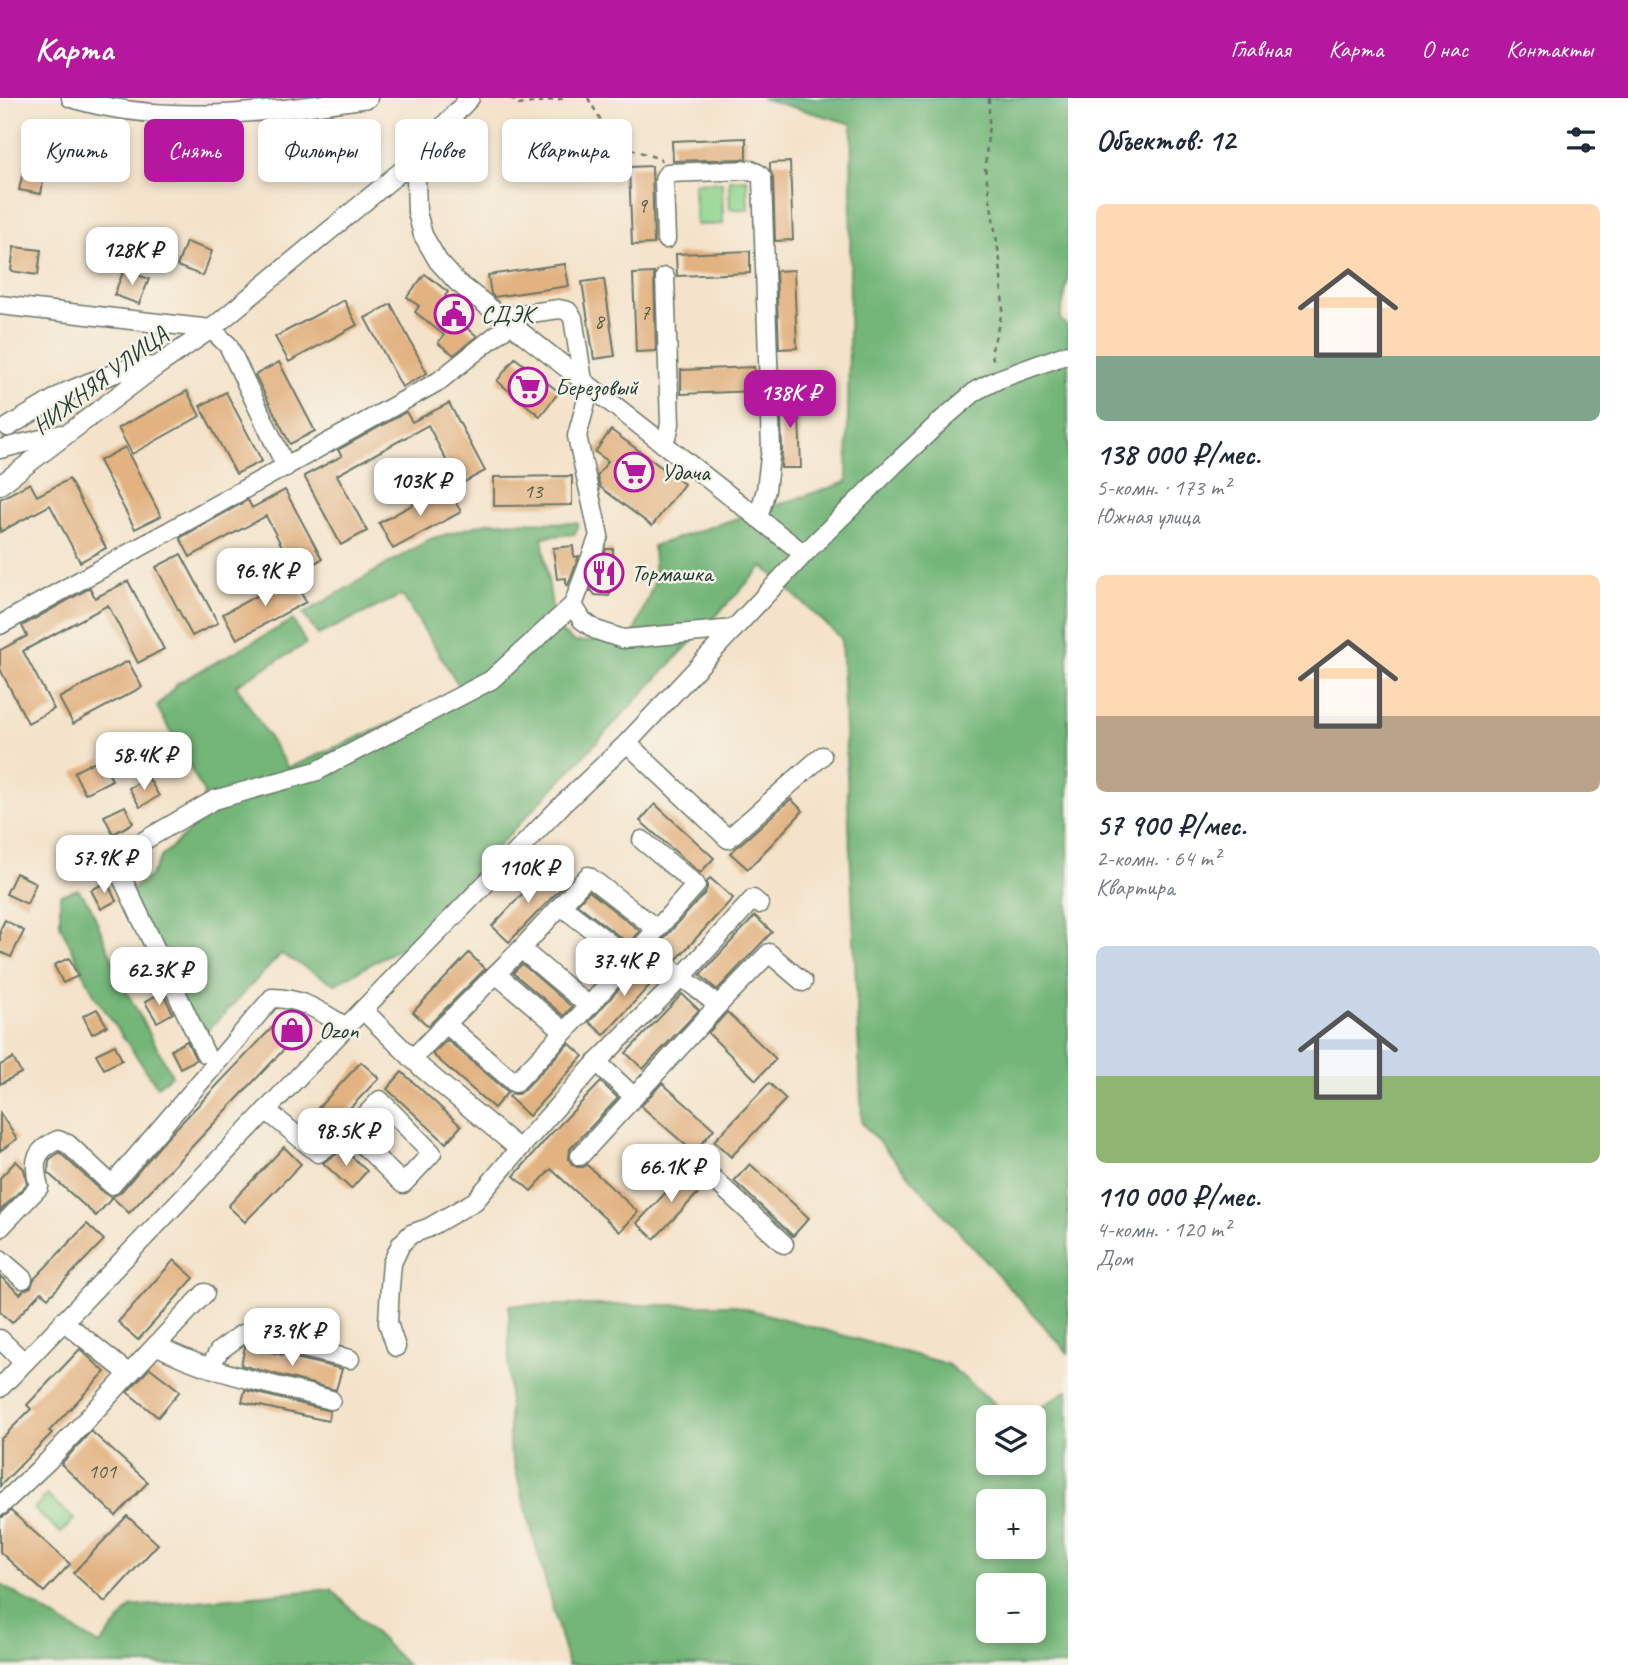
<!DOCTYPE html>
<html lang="ru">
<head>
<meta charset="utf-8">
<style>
	body { margin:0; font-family:Caveat,sans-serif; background:#f6f6f7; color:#1f2937; height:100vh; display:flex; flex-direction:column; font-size:26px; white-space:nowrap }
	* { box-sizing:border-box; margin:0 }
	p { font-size:23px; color:#747a83 }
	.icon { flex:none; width:38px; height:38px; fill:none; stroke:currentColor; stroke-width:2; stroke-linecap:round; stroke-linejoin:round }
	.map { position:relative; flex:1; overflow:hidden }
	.panel { display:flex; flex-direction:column; background:#fff; width:560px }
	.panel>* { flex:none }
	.top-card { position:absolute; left:21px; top:21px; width:665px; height:63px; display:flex; gap:14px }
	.tools { position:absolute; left:976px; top:1307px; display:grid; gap:14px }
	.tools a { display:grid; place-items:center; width:70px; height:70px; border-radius:10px; background:#fff; box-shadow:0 4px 10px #0003; font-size:35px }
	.price { position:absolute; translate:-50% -60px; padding:0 16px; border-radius:14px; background:#fff; color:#222; font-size:23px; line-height:46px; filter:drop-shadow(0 2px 4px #0008) }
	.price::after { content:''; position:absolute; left:50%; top:42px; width:21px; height:16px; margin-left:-10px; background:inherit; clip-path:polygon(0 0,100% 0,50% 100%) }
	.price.on { background:#b5179e; color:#fff }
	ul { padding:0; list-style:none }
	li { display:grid; align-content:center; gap:14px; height:371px; padding:0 28px }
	li span { display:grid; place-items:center; height:217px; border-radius:10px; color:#555 }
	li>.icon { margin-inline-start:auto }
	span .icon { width:126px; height:126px; fill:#fffc; stroke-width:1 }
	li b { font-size:30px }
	h2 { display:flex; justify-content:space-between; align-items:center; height:84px; padding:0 28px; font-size:30px }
	.tag { padding:0 24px; border-radius:10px; background:#fff; box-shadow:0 4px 10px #0003; font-size:24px; line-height:63px }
	.tag.on { background:#b5179e; color:#fff }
	header { display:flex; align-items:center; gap:42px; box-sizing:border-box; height:98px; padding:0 35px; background:#b5179e; color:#fff }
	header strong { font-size:33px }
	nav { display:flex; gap:38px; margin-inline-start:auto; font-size:24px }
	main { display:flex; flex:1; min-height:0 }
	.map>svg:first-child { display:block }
	.green { fill:#8fd48d; stroke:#578860; stroke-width:2 }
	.forest { fill:#73b678; stroke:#497a56; stroke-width:2; fill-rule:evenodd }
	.building { fill:#e2b281 }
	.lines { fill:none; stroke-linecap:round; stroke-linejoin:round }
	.minor-casing { stroke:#6a7768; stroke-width:21 }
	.path { stroke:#6a7768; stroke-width:2.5; stroke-dasharray:5 5; stroke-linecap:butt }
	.minor { stroke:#fff; stroke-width:18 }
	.labels { text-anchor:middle; stroke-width:5; stroke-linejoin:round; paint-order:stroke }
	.number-label { font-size:21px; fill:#505a47 }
	.poi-label { font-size:24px; fill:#1f3d34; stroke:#f7f3e8; text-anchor:start }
	.street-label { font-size:24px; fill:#1f3d34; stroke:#f7f3e8 }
</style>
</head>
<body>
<header>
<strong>Карта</strong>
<nav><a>Главная</a><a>Карта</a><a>О нас</a><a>Контакты</a></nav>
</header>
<main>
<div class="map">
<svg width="1068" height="1567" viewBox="0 0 1068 1567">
	<rect width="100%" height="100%" fill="#f7f3e8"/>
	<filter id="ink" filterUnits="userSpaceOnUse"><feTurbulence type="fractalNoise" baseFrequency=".0143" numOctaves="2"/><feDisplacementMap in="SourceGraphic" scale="14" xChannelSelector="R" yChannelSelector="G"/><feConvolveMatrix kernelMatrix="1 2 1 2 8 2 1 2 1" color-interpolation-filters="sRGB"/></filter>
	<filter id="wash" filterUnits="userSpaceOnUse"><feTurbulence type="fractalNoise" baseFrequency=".00686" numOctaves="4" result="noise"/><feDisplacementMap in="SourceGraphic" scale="28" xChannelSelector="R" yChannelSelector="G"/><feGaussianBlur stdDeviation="1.57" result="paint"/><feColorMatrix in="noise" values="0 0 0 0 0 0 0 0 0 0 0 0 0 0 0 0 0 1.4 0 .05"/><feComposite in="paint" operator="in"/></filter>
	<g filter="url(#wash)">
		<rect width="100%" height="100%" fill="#f4e3ca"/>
		<g class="green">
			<polygon points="747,81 748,111 730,111 729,82"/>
			<polygon points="722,84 723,126 696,127 694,85"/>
			<polygon points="47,1397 74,1421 61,1435 34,1411"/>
		</g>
		<g class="forest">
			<polygon points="761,0 1068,0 1068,181 1060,221 1068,229 1068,1255 862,1025 841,540 763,468 405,847 335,886 281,856 200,941 129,793 150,778 162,758 198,725 204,695 157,609 178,585 293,522 306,546 236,587 288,670 463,594 402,497 318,537 303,516 430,441 489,424 578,425 575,436 542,439 555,530 574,544 631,542 655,482 653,448 847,384 852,26"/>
			<polygon points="78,791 90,807 123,887 172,977 157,988 95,898 60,827 60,797"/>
			<path d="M509,1207H733L947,1266L1011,1319L989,1320V1365H1034V1320L1026,1319L1068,1292V1567H568L509,1348ZM989,1404H1034V1449H989ZM989,1488H1034V1533H989Z"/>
			<polygon points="0,1486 100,1547 131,1509 331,1491 407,1567 0,1567"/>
		</g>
		<g id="blocks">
			<g class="building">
				<polygon points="746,40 746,61 673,63 672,43"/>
				<polygon points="102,53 124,56 122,74 100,71"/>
				<polygon points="159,59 183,59 183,78 160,78"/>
				<polygon points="790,64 793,142 775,143 773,80 770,72 770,65"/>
				<polygon points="652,68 654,146 632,147 629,69"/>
				<polygon points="23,74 44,78 41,96 19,92"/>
				<polygon points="186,144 212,153 203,178 177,168"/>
				<polygon points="14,149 41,152 38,177 11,173"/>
				<polygon points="750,153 750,175 677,178 676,156"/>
				<polygon points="565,166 569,188 494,199 491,196 488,177"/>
				<polygon points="124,172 149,181 139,206 114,197"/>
				<polygon points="794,172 797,250 779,251 776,173"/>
				<polygon points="654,175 656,253 636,254 633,176"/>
				<polygon points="425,176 448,194 445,198 465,214 458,223 477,238 454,257 438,245 444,237 415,214 419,208 407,199"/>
				<polygon points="604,181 615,258 594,261 582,184"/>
				<polygon points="344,202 357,227 289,264 275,239"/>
				<polygon points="391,206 427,275 402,289 365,220"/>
				<polygon points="515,260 559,294 540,318 497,283"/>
				<polygon points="279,264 315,333 290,346 255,277"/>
				<polygon points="754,269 755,293 681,296 681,272"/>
				<polygon points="798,292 801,370 781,370 782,351 780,293"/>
				<polygon points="187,293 200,318 132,356 118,330"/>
				<polygon points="226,294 262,363 236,376 200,308"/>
				<polygon points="449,305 485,373 459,387 428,327 337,377 367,433 341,447 304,378 342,358 338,352 406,314 412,324"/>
				<polygon points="611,332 684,386 652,428 600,389 597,378 608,363 595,354"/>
				<polygon points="125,349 161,418 135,431 99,363"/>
				<polygon points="572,378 572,407 494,408 494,379"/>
				<polygon points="69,381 106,450 80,464 50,407 0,434 0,401 30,385 37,398"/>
				<polygon points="447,388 461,414 393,451 379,425"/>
				<polygon points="285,392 322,461 296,475 266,418 190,459 180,440 248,402 252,410"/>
				<polygon points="573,448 574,459 579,458 568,487 566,487 566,480 557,481 553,450"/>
				<polygon points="606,451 613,451 613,474 616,485 609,498 595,497 592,493 590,493"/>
				<polygon points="181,456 218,525 192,538 156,469"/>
				<polygon points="292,478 306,504 237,541 223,516"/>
				<polygon points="128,483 164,551 138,565 108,507 23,553 54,611 28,625 0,571 0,552 27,538 22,528 90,490 95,500"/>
				<polygon points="128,563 142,589 73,626 59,600"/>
				<polygon points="101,660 112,682 85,696 74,674"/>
				<polygon points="148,679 159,698 140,709 129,690"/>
				<polygon points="791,701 803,713 748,771 730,755"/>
				<polygon points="655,706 714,760 700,775 640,723"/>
				<polygon points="125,708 133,725 113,736 104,718"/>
				<polygon points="547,770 565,786 509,844 492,828"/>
				<polygon points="16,775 36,785 27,806 6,796"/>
				<polygon points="710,780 733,800 677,861 659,846 705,795 707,790 707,784"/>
				<polygon points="107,784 116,803 101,811 91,792"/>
				<polygon points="589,793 640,833 629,846 577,806"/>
				<polygon points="755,818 772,834 717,892 700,877"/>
				<polygon points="5,822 24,833 11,859 0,854 0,832"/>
				<polygon points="469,855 485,871 428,928 413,914"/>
				<polygon points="144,856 151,870 133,880 125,865"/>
				<polygon points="69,860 78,878 63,885 54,867"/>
				<polygon points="643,864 660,876 604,937 589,924"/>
				<polygon points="522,866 572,909 564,918 513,875"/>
				<polygon points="162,894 173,915 157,924 145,904"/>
				<polygon points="682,896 699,912 643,971 626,955"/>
				<polygon points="97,911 107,928 92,936 83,918"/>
				<polygon points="288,913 301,917 309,925 129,1115 112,1099 121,1094 165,1042"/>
				<polygon points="727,914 776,961 756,982 708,935"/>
				<polygon points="447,942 508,994 494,1010 432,956"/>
				<polygon points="187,943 196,962 180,970 171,952"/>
				<polygon points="569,945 583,958 529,1018 509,999 512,996 518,996 523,993"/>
				<polygon points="115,947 122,962 104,971 96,956"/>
				<polygon points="13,960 21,975 0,986 0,967"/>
				<polygon points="361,964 379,980 322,1039 306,1023"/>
				<polygon points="402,974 461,1028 446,1045 387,991"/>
				<polygon points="601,984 618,1000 570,1051 569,1061 572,1066 577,1069 583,1069 587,1067 638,1114 620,1134 551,1071 531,1093 514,1078 549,1038"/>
				<polygon points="662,985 714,1031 697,1051 689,1050 641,1008"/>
				<polygon points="769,985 786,1001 731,1059 714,1043"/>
				<polygon points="0,1015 17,1041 0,1053"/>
				<polygon points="284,1049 301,1066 245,1124 228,1108"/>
				<polygon points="344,1051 367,1073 351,1091 323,1065"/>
				<polygon points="59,1054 104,1095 112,1100 96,1118 48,1075 49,1062"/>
				<polygon points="16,1063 24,1071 27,1086 0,1113 0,1080"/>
				<polygon points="750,1066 809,1120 793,1138 734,1083"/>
				<polygon points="687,1072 705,1088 654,1141 637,1125"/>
				<polygon points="87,1126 104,1142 48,1200 41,1194 12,1225 0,1214 0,1178 20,1196 24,1192 31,1189 34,1181"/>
				<polygon points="174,1162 194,1180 138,1242 118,1224"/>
				<polygon points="245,1248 342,1271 336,1292 241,1267"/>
				<polygon points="80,1251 105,1274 49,1333 52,1335 0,1388 0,1342 31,1311 27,1307"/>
				<polygon points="150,1270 180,1293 158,1319 127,1294"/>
				<polygon points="245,1292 330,1313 328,1323 242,1304"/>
				<polygon points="91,1333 148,1384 116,1418 61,1366"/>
				<polygon points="11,1413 70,1466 44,1494 0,1454 0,1419 3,1419"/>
				<polygon points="127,1418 158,1446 105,1504 73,1475"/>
			</g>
		</g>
	</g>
	<g filter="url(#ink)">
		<use href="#blocks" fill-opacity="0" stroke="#6a7768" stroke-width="2"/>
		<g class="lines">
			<defs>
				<g id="minor">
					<path d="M71,0C164,29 273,14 368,0"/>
					<polyline points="423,55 416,81 417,114 423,137 438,163 457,184 804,456"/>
					<polyline points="666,141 664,83 665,79 668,75 751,72 759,76 762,80 771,351 766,392 758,420"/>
					<polyline points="0,207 211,231 228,247 286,369"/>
					<polyline points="502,219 559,211 568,213 573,220 583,283"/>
					<polyline points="8,329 66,294 88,285 127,271 157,268"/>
					<polyline points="662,345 668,335 670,326 665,179"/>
					<polyline points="0,351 62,336"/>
					<polyline points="0,387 157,268 211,231 423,55 447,24 470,0"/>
					<polyline points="573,507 582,522 596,532 623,541 734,531"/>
					<polyline points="0,527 439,283 510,226"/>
					<polyline points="627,645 728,741 822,658"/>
					<polyline points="642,742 696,787 642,848 718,907"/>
					<polyline points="561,808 630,861"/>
					<polyline points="642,848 589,908 515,985 446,926 521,851 588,778 657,831"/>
					<polyline points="521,851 589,908"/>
					<polyline points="496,876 564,933"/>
					<polyline points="363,912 423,971 519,1051 475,1103 428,1130 411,1136 401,1146 392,1165 390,1189 388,1225 396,1249"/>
					<polyline points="205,955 122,780 119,767 121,759 133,749 214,702 317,673 491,582 573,507 599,438 577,338 587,301 595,293"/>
					<polyline points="412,961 446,926"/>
					<polyline points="597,964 634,999"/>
					<polyline points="266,1012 318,1055 350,1034 403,1086 432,1055 380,1002 350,1034"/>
					<polyline points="519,1051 597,964 682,879 753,801 759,806"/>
					<polyline points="580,1058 723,902 769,855 803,884"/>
					<polyline points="692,1061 784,1146"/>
					<path d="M0,1130L39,1089C33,1065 33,1053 58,1042L68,1046L112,1087L272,900C303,900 321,914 346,929"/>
					<polyline points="0,1161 23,1181"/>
					<polyline points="0,1241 24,1264"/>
					<path d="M156,1247C210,1276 273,1286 331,1302"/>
					<polyline points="210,1269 219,1253 242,1236 350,1261"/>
					<polyline points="129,1276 205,1195"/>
					<polyline points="0,1290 346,929 564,705 627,645 804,456 894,367 943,321 977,292 999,281 1068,256"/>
					<polyline points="0,1408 47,1364 129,1276 63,1223"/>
				</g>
			</defs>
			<use href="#minor" class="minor-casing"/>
			<g class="path">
				<polyline points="511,0 519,7 566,0"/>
				<polyline points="588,0 614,45 660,61 661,63"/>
				<polyline points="989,0 989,26 985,70 1000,163 1003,211 991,255 995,266"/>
			</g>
			<use href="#minor" class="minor"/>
		</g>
	</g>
	<defs>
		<symbol id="civic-ring" viewBox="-11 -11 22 22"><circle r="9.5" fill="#f7f3e8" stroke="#b5179e" stroke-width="1.5"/><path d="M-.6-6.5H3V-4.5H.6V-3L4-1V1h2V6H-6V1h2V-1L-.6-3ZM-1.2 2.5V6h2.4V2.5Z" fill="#b5179e"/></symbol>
		<symbol id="supermarket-ring" viewBox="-11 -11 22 22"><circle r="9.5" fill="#f7f3e8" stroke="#b5179e" stroke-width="1.5"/><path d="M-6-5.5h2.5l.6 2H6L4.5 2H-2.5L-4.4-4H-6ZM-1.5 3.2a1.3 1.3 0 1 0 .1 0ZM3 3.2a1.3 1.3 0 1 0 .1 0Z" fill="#b5179e"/></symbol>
		<symbol id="restaurant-ring" viewBox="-11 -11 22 22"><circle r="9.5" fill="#f7f3e8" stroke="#b5179e" stroke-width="1.5"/><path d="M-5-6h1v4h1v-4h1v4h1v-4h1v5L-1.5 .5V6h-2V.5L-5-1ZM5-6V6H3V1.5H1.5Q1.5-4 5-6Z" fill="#b5179e"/></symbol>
		<symbol id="shop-ring" viewBox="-11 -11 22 22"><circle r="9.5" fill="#f7f3e8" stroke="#b5179e" stroke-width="1.5"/><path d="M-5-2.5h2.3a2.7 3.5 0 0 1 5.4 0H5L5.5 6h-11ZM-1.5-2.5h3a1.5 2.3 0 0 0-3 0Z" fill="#b5179e"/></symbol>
	</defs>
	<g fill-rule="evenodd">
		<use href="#civic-ring" x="432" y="194" width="44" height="44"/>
		<use href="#supermarket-ring" x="506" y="267" width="44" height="44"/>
		<use href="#supermarket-ring" x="612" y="352" width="44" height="44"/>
		<use href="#restaurant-ring" x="582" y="453" width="44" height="44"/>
		<use href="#shop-ring" x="270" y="910" width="44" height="44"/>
	</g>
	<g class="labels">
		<g class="number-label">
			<text x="642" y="114">9</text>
			<text x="645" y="221">7</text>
			<text x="599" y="230">8</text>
			<text x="533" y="400">13</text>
			<text x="102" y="1380">101</text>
		</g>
		<g class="poi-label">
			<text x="481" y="224">СДЭК</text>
			<text x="555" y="297">Березовый</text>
			<text x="661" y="382">Удача</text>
			<text x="631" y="483">Тормашка</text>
			<text x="319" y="940">Ozon</text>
		</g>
		<g class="street-label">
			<text transform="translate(100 282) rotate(-37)" y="8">НИЖНЯЯ УЛИЦА</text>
		</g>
	</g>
</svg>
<div class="tools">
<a><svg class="icon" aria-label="layers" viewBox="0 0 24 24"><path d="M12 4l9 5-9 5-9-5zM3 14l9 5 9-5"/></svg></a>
<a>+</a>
<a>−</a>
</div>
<b class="price" style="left:132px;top:189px">128K ₽</b>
<b class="price on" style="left:790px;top:332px">138K ₽</b>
<b class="price" style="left:420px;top:420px">103K ₽</b>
<b class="price" style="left:265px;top:510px">96.9K ₽</b>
<b class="price" style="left:144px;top:694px">58.4K ₽</b>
<b class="price" style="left:104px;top:797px">57.9K ₽</b>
<b class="price" style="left:528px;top:807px">110K ₽</b>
<b class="price" style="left:624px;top:900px">37.4K ₽</b>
<b class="price" style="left:159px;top:909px">62.3K ₽</b>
<b class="price" style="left:346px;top:1070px">98.5K ₽</b>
<b class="price" style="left:671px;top:1106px">66.1K ₽</b>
<b class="price" style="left:292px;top:1270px">73.9K ₽</b>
<div class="top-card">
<a class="tag">Купить</a>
<a class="tag on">Снять</a>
<a class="tag">Фильтры</a>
<a class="tag">Новое</a>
<a class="tag">Квартира</a>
</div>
</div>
<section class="panel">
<h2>Объектов: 12<svg class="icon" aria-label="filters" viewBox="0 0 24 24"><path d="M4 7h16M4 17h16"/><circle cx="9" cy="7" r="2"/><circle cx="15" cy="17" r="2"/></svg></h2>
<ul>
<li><span style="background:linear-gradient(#ffd9b3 70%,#7fa58c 0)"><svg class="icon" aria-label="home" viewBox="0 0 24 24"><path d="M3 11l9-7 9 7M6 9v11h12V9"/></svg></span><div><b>138 000 ₽/мес.</b><p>5-комн. · 173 m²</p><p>Южная улица</p></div></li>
<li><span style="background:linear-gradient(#ffd9b3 65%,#b9a48a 0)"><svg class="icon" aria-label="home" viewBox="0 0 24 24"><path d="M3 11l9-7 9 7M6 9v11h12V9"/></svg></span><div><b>57 900 ₽/мес.</b><p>2-комн. · 64 m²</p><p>Квартира</p></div></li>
<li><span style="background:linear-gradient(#c9d6e8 60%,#8fb573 0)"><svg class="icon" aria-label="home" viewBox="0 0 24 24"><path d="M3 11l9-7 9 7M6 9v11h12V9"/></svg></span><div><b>110 000 ₽/мес.</b><p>4-комн. · 120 m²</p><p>Дом</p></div></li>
</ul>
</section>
</main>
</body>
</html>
